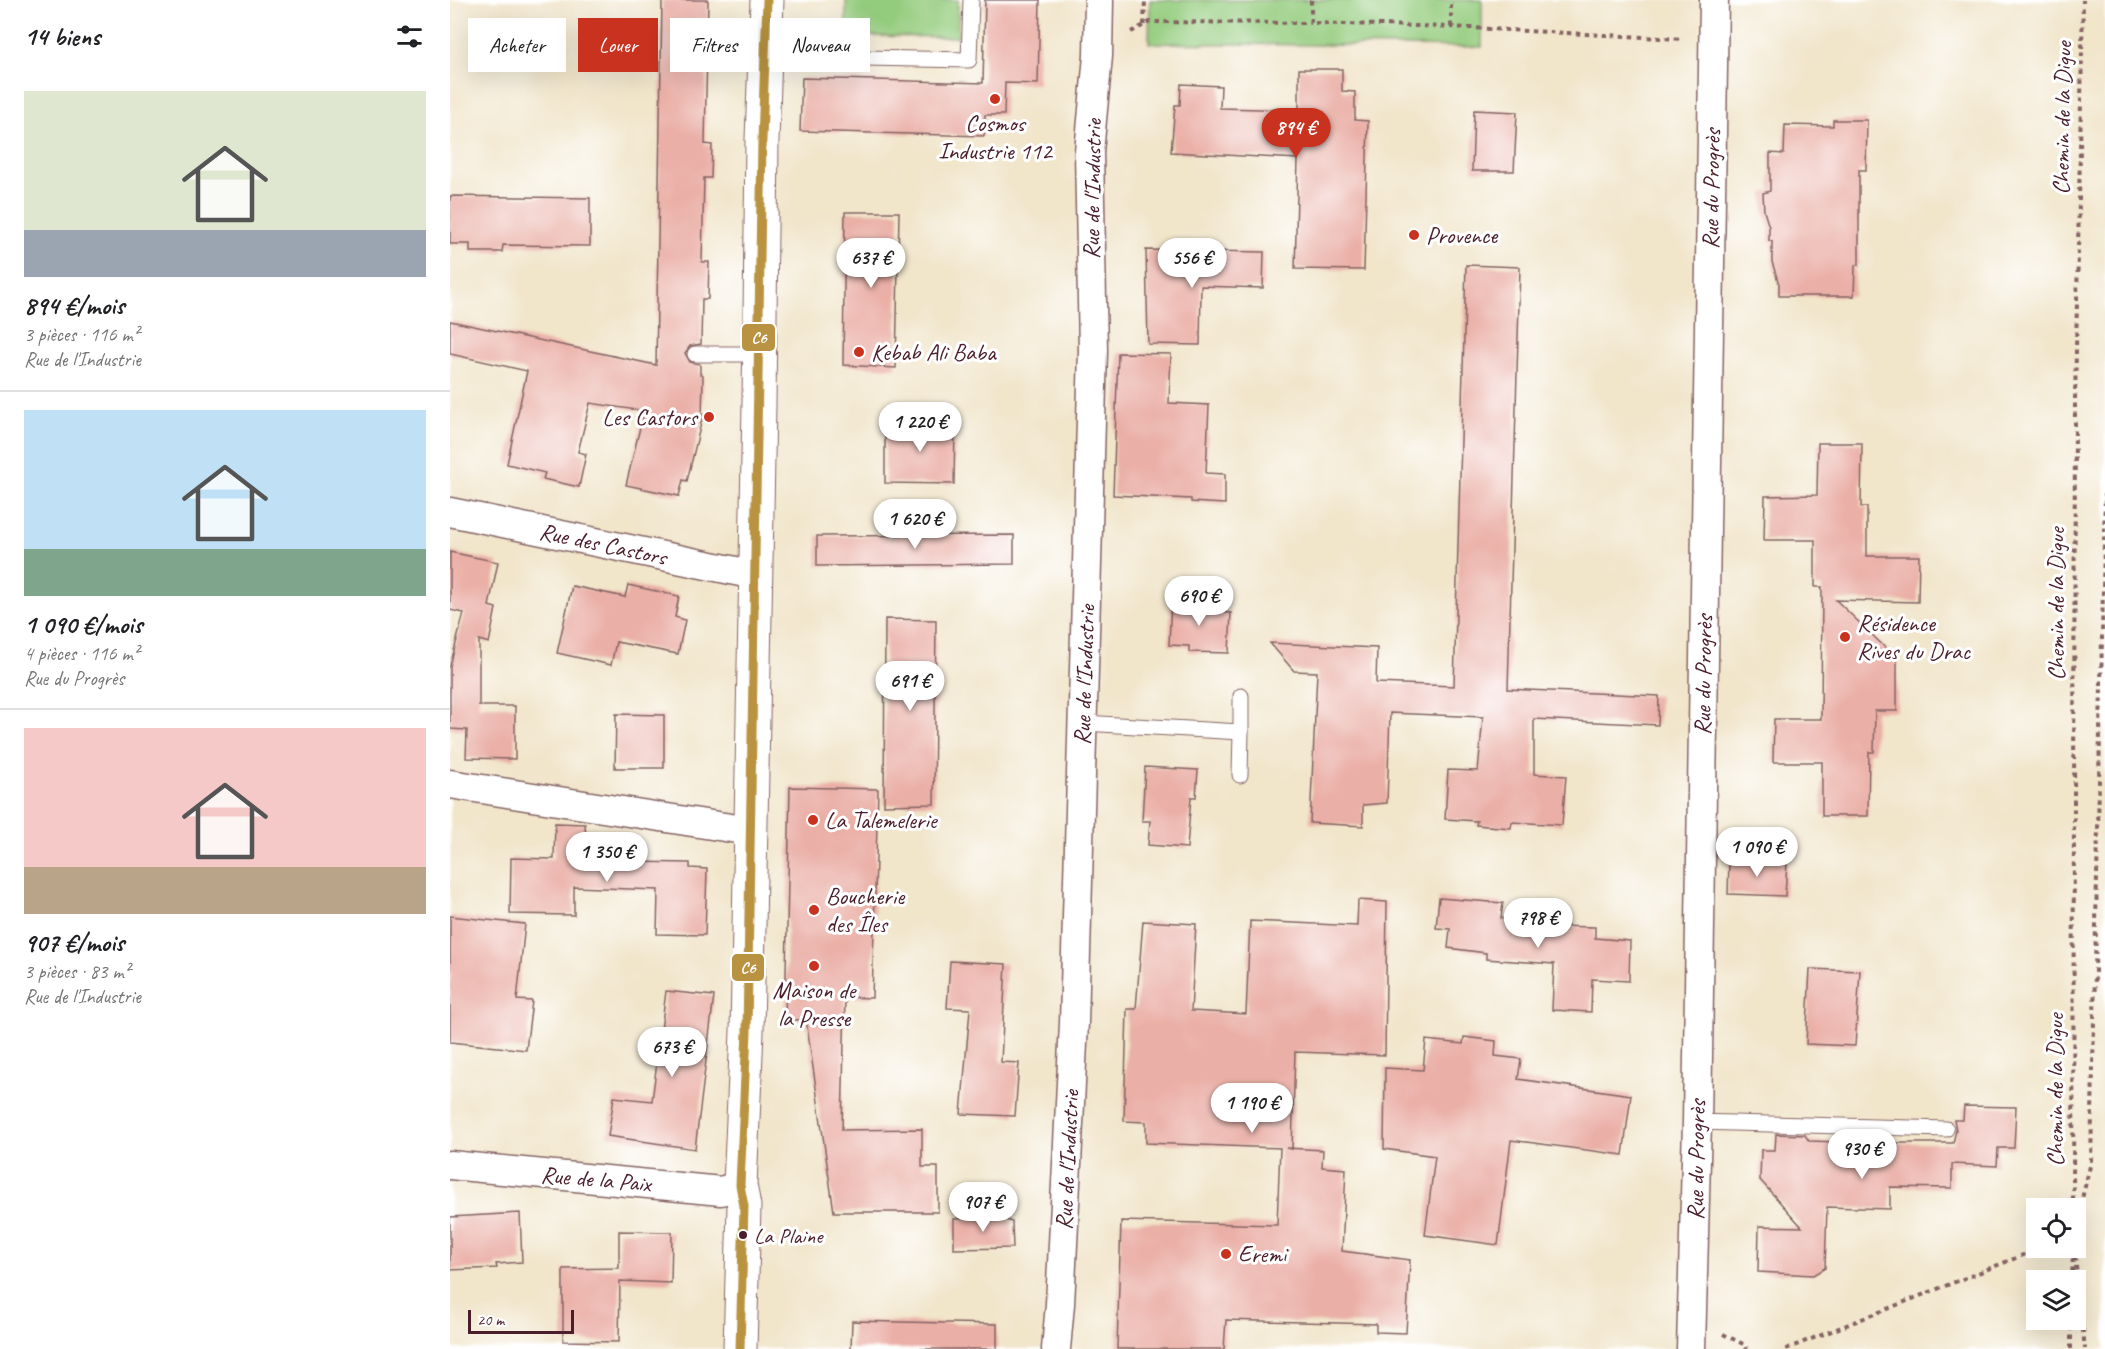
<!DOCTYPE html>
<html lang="fr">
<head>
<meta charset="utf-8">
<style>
	body { margin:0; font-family:Caveat,sans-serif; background:#f2f2f2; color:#202124; height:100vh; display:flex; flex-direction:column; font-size:22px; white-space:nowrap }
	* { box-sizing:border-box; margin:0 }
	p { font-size:20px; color:#757577 }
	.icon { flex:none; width:33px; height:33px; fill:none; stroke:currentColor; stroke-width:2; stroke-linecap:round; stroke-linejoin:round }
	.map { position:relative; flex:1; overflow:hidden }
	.details { display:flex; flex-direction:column; background:#fff; width:450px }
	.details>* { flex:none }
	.guide { position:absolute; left:18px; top:18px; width:570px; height:54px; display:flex; gap:12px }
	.fabs { position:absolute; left:1576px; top:1198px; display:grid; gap:12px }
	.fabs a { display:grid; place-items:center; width:60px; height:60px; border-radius:0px; background:#fff; box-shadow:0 6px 24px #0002; font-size:30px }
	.scale { position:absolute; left:18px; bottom:15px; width:106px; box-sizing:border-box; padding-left:6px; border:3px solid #4a1f2b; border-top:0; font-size:16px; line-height:21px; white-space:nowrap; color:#4a1f2b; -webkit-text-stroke:4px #fff; paint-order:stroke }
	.price { position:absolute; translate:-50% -51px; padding:0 14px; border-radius:21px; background:#fff; color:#222; font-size:20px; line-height:39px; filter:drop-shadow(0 2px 3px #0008) }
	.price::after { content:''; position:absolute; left:50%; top:36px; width:18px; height:14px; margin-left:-9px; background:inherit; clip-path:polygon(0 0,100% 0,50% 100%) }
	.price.on { background:#c8321e; color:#fff }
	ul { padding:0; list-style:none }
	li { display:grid; align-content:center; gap:12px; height:318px; padding:0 24px }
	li+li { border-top:2px solid #e0e0e0 }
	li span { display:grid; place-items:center; height:186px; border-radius:0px; color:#555 }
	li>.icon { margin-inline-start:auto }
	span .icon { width:108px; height:108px; fill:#fffc; stroke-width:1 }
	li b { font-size:26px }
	h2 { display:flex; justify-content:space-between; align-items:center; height:72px; padding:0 24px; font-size:26px }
	.tag { padding:0 21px; border-radius:0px; background:#fff; box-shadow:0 6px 24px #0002; font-size:21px; line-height:54px }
	.tag.on { background:#c8321e; color:#fff }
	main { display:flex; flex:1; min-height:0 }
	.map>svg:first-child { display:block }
	.green { fill:#94cc7e; stroke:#6f7654; stroke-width:1.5 }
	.building { fill:#eaafa6 }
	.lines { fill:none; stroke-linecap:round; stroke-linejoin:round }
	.service-casing { stroke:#846463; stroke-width:17 }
	.minor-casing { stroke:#846463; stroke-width:31 }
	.tertiary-casing { stroke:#846463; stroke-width:35 }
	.path { stroke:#846463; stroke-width:4; stroke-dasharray:4.5 4.5; stroke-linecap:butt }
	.service { stroke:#fff; stroke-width:15 }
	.minor { stroke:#fff; stroke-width:28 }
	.tertiary { stroke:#fff; stroke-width:33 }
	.bus-1-casing { stroke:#fff; stroke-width:14 }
	.bus-1 { stroke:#b99341; stroke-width:9 }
	.poi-dot { fill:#c8321e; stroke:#fff; stroke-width:2 }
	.bus-dot { fill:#4a1f2b; stroke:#fff; stroke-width:2 }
	.labels { text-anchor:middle; stroke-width:6; stroke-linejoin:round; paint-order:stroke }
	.bus-label { font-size:22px; fill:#4a1f2b; stroke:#fff; text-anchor:start }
	.street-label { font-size:24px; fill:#4a1f2b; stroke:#fff }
	.poi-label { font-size:24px; fill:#4a1f2b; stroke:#fff; text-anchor:start }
	.line-badge { stroke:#fff; stroke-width:2 }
	.badge-label { font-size:16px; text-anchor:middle; font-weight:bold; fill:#fff }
</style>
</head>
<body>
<main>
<section class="details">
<h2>14 biens<svg class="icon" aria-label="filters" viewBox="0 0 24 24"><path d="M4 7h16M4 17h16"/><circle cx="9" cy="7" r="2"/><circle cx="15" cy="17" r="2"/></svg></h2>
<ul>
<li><span style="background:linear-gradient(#dfe7d0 75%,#9aa5b1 0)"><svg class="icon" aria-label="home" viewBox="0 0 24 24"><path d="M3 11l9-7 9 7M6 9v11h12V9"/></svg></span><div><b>894 €/mois</b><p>3 pièces · 116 m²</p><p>Rue de l'Industrie</p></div></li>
<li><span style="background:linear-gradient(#bfe0f5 75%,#7fa58c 0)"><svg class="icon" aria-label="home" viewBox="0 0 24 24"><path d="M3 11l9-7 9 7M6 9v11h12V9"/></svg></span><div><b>1 090 €/mois</b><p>4 pièces · 116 m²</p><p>Rue du Progrès</p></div></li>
<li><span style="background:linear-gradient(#f6c9c9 75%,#b9a48a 0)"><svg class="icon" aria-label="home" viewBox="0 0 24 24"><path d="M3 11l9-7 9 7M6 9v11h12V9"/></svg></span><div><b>907 €/mois</b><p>3 pièces · 83 m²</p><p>Rue de l'Industrie</p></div></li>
</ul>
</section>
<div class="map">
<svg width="1655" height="1349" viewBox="0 0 1655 1349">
	<rect width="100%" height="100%" fill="#fff"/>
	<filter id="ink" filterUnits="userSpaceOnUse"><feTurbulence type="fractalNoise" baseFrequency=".0167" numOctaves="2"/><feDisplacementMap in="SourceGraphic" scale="12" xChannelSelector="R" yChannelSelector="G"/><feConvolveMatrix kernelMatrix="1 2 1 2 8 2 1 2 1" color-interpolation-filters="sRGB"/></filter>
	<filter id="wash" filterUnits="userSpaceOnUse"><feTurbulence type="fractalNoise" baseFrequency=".008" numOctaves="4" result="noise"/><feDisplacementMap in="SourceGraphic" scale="24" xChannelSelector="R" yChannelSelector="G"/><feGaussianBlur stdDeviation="1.35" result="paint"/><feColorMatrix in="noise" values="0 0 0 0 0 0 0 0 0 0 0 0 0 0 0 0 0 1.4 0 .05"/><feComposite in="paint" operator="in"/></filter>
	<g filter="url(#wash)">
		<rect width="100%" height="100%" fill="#f1e5ca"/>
		<g class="green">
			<polygon points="396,0 508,0 508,37 396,36"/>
			<polygon points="700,0 1032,0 1032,47 699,43"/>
		</g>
		<g id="blocks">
			<g class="building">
				<polygon points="212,0 258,0 255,144 262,145 261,178 254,178 252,262 259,262 258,299 252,299 251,344 240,346 235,353 240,362 250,364 250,374 253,375 252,419 237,481 233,480 229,496 176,485 194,411 140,403 128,452 136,454 129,487 93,479 95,473 57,464 77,371 0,354 0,321 206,365"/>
				<polygon points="535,0 590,0 588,84 555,83 554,115 535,115 534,136 350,131 352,78 533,83"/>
				<polygon points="849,69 892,69 892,91 905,92 905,120 918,121 914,270 845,269 848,159 721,152 725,105 730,105 731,84 771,86 770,108 849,110"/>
				<polygon points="1024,110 1067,112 1064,171 1022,171"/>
				<polygon points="1383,120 1417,120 1416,170 1409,170 1409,265 1405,265 1404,296 1329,296 1329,284 1322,262 1322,241 1319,241 1319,227 1314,211 1313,193 1320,191 1320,153 1334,154 1335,125 1383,126"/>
				<polygon points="0,196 140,198 140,246 53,245 52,252 20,252 20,244 0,244"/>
				<polygon points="395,212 449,212 446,368 393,365"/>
				<polygon points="696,250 814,252 813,288 751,286 750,345 698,344"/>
				<polygon points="1016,265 1070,267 1058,689 1209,696 1208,725 1084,719 1084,774 1116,776 1112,825 1062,822 1061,828 1026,825 1027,821 995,819 998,770 1028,771 1033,717 940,713 937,803 913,805 913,826 860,823 867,672 844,671 820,643 927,648 926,683 1004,686"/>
				<polygon points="668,353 721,354 719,403 759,405 756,473 775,474 775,504 741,502 741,499 663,495"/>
				<polygon points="435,423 505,424 504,484 435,483"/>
				<polygon points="1368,443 1412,443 1411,507 1417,507 1417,556 1469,556 1468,602 1386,600 1447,659 1447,711 1425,711 1424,752 1419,752 1418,816 1372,816 1372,762 1323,762 1324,719 1371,719 1372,587 1365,587 1365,540 1314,540 1315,496 1367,495"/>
				<polygon points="564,535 564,564 367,566 367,536"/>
				<polygon points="0,552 48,562 39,606 46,608 39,643 29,640 29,706 65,706 65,759 16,758 17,730 0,729 0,666 14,613 0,610"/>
				<polygon points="178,585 229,596 225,617 235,620 228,654 166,642 161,665 107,653 122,586 175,597"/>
				<polygon points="721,600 761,601 761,612 781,613 779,653 739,652 739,646 719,645"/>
				<polygon points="435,619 486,620 484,804 434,805"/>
				<polygon points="166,714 214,715 214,768 165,768"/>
				<polygon points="695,767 748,770 746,797 741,797 737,848 698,845 700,821 692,821"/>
				<polygon points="340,787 428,789 422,998 395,997 392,1130 472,1129 472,1167 488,1167 488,1212 384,1212 356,1019 335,1021"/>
				<polygon points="105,823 135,824 137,858 180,862 240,863 240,868 257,869 255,935 207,934 208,890 124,887 124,915 60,914 61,858 104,859"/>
				<polygon points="1279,861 1337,862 1335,896 1278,894"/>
				<polygon points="989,898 1053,903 1051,918 1062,920 1061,925 1145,927 1145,938 1180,941 1179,981 1142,979 1141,1012 1102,1010 1104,964 1036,959 1036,953 998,948 1000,929 986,928"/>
				<polygon points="908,900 937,902 935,1055 845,1052 842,1149 836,1148 873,1150 872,1167 896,1169 892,1251 960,1260 956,1333 926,1332 926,1324 776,1320 774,1349 667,1349 671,1221 827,1225 830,1148 696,1143 696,1122 674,1121 677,1009 686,1009 693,921 746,924 741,1011 796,1014 800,921 907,926"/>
				<polygon points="0,916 75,924 67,1000 82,1001 76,1050 0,1042"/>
				<polygon points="500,961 556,964 551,1062 569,1063 565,1116 511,1114 520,1009 497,1008"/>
				<polygon points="1360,969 1410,971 1405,1046 1356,1044"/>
				<polygon points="216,991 264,996 245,1149 158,1136 164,1097 202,1101"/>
				<polygon points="1014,1037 1046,1041 1045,1056 1071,1059 1068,1079 1181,1095 1173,1155 1061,1140 1048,1245 975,1235 985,1156 934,1149 935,1068 973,1070 976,1040 1013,1044"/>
				<polygon points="1514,1106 1566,1107 1564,1148 1548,1148 1547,1166 1502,1164 1502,1188 1440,1187 1440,1209 1377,1207 1375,1268 1363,1275 1308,1272 1309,1226 1352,1227 1310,1180 1311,1150 1325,1150 1326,1134 1355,1135 1359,1141 1423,1143 1503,1143 1506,1130 1504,1120 1513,1120"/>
				<polygon points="70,1213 72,1262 46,1264 47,1268 0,1270 0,1217"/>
				<polygon points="548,1217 562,1222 563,1248 504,1249 504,1219"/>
				<polygon points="169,1231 222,1232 221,1283 170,1281 169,1342 113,1341 113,1269 169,1268"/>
				<polygon points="402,1321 547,1324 547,1349 401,1349"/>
			</g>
		</g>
	</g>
	<g filter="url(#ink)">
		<use href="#blocks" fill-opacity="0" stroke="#846463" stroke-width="1.5"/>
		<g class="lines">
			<defs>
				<g id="service">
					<polyline points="415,58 519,60 521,0"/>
					<polyline points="245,354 309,354"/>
					<polyline points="633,723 791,732 791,696"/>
					<polyline points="790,775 791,732"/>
					<polyline points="1247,1122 1496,1129"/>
				</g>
				<g id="minor">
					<polyline points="0,512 305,575"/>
					<polyline points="0,784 300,831"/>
					<polyline points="0,1165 271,1191 290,1185"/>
					<polyline points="606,1349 610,1304 624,1023 643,350 639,152 648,56 649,0"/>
					<polyline points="1241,1349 1247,1122 1264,0"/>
				</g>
				<polyline id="tertiary" points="290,1349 294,1206 290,1185 297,1032 309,405 312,140 317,0"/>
			</defs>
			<use href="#service" class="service-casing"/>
			<use href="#minor" class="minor-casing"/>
			<use href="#tertiary" class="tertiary-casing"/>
			<g class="path">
				<polyline points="861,0 861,23 1001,27 1232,39"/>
				<polyline points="694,25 695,0"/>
				<polyline points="1001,27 1001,0"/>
				<polyline points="681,32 700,22 861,23"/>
				<polyline points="350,56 391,57"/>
				<polyline points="1623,1209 1625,400 1633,0"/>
				<polyline points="1626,1223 1641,1162 1655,494"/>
				<polyline points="1624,1248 1635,1349"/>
				<polyline points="1622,1281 1623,1252"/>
				<polyline points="1273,1334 1295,1345 1297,1349"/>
				<polyline points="1336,1349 1591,1248"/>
				<polyline points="1621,1349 1621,1320"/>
			</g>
			<use href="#service" class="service"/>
			<use href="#minor" class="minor"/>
			<use href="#tertiary" class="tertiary"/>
			<defs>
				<polyline id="bus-1" points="290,1349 294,1206 290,1185 297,1032 312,140 317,0"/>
			</defs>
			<use href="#bus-1" class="bus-1-casing"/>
			<use href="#bus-1" class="bus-1"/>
		</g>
	</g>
	<g class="poi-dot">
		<circle cx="545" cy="99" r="6"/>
		<circle cx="964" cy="235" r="6"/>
		<circle cx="409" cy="352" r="6"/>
		<circle cx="259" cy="417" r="6"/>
		<circle cx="1395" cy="637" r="6"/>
		<circle cx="363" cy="820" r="6"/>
		<circle cx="364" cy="910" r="6"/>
		<circle cx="364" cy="966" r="6"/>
		<circle cx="776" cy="1254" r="6"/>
	</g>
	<circle class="bus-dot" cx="293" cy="1235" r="5"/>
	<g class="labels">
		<g class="bus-label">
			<text x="304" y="1243">La Plaine</text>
		</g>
		<g class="street-label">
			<text transform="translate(1612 118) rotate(-89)" y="8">Chemin de la Digue</text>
			<text transform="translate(642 189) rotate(-89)" y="8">Rue de l'Industrie</text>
			<text transform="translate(1261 189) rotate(-89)" y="8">Rue du Progrès</text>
			<text transform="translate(153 544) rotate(12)" y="8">Rue des Castors</text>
			<text transform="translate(1606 604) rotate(-90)" y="8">Chemin de la Digue</text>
			<text transform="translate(634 675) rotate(-88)" y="8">Rue de l'Industrie</text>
			<text transform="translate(1253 675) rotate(-89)" y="8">Rue du Progrès</text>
			<text transform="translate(1605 1090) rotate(-90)" y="8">Chemin de la Digue</text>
			<text transform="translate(617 1160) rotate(-87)" y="8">Rue de l'Industrie</text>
			<text transform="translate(1246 1160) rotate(-89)" y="8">Rue du Progrès</text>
			<text transform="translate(146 1179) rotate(5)" y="8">Rue de la Paix</text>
		</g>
		<g class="poi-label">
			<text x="545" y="131" text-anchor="middle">Cosmos<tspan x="545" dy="28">Industrie 112</tspan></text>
			<text x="976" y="243">Provence</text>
			<text x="421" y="360">Kebab Ali Baba</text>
			<text x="247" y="425" text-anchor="end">Les Castors</text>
			<text x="1407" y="631">Résidence<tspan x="1407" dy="28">Rives du Drac</tspan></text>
			<text x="375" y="828">La Talemelerie</text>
			<text x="376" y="904">Boucherie<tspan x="376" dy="28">des Îles</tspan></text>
			<text x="364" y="998" text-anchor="middle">Maison de<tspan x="364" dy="28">la Presse</tspan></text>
			<text x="788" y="1262">Eremi</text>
		</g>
	</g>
	<g class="line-badge">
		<rect x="291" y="323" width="35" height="29" rx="6" fill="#b99341"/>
		<rect x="281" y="953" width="34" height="29" rx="6" fill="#b99341"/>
	</g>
	<g class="badge-label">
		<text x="309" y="343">C6</text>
		<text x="298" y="973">C6</text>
	</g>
</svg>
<div class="fabs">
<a><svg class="icon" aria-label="locate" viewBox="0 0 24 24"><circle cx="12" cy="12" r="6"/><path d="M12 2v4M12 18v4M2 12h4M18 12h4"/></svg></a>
<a><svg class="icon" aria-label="layers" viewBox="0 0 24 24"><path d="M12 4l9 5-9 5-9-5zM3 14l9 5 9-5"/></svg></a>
</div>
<div class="scale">20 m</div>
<b class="price on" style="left:846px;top:159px">894 €</b>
<b class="price" style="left:421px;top:289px">637 €</b>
<b class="price" style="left:742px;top:289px">556 €</b>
<b class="price" style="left:470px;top:453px">1 220 €</b>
<b class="price" style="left:465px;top:550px">1 620 €</b>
<b class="price" style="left:749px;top:627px">690 €</b>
<b class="price" style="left:460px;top:712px">691 €</b>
<b class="price" style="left:1307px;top:878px">1 090 €</b>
<b class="price" style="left:157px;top:883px">1 350 €</b>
<b class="price" style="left:1088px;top:949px">798 €</b>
<b class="price" style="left:222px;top:1078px">673 €</b>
<b class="price" style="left:802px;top:1134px">1 190 €</b>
<b class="price" style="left:1412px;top:1180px">930 €</b>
<b class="price" style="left:533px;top:1233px">907 €</b>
<div class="guide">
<a class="tag">Acheter</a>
<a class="tag on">Louer</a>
<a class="tag">Filtres</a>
<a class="tag">Nouveau</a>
</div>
</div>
</main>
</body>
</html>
